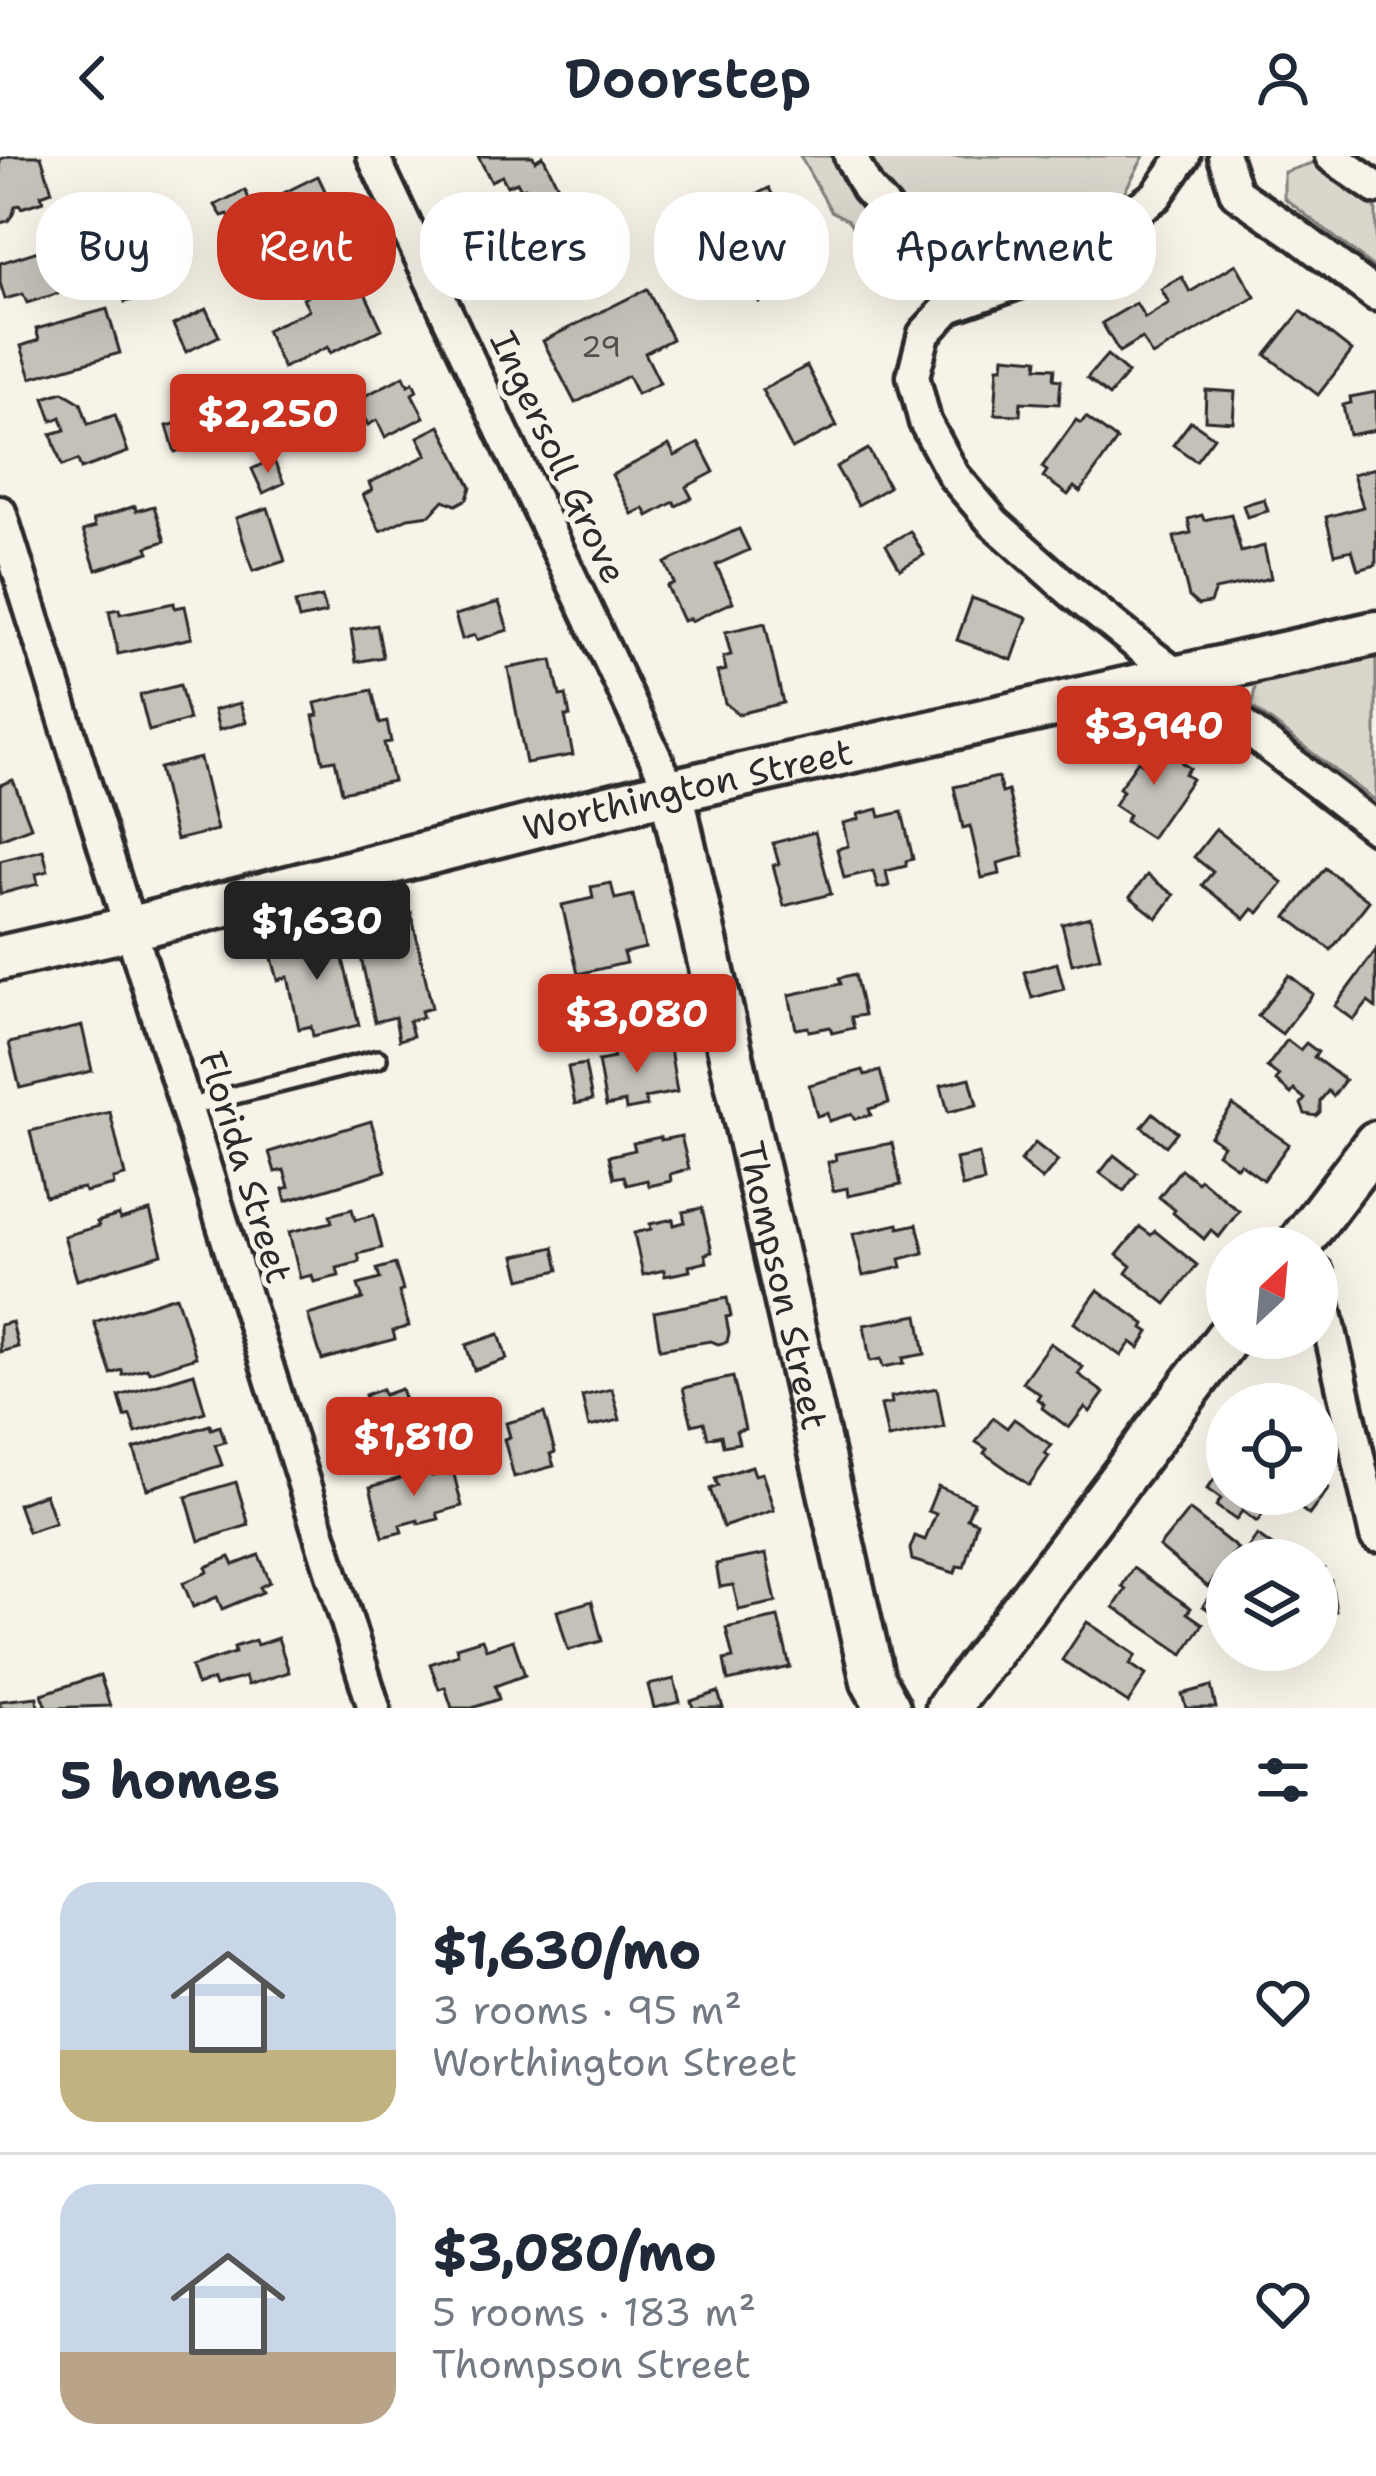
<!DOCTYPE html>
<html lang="en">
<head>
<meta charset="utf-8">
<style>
	body { margin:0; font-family:"Shantell Sans",sans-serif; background:#f6f6f7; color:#1f2937; height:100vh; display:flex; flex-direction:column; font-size:45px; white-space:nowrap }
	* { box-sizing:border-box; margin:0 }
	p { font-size:39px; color:#747a83 }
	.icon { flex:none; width:66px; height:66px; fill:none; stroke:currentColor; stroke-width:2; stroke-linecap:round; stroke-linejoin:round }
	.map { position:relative; height:1552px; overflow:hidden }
	.panel { display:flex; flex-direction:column; background:#fff; flex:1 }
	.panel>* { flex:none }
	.hud { position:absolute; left:36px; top:36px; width:1305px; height:108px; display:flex; gap:24px }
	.needle { width:78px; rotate:26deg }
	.fabs { position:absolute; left:1206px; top:1071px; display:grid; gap:24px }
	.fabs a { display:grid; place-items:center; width:132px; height:132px; border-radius:50%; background:#fff; box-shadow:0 12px 48px #0002; font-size:60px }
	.price { position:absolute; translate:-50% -102px; padding:0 27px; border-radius:12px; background:#c8321e; color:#fff; font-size:39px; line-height:78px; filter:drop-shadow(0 3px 6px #0008) }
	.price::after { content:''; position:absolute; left:50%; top:72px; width:36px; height:27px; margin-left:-18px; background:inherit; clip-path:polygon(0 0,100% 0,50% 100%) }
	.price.active { background:#222; color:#fff }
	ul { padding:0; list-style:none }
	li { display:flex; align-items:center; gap:36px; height:300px; padding:0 60px }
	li+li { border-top:3px solid #e0e1e3 }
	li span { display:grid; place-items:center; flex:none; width:336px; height:240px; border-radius:36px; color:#555 }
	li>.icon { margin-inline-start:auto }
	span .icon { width:144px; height:144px; fill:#fffc; stroke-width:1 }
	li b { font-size:51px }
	h2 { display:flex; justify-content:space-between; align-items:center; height:144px; padding:0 60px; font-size:51px }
	.pill { padding:0 42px; border-radius:48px; background:#fff; box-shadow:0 12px 48px #0002; font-size:42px; line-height:108px }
	.pill.active { background:#c8321e; color:#fff }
	header { display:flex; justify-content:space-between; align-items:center; height:156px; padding:0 60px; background:#fff; font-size:54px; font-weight:600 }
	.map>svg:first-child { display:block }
	.green { fill:#dad6cc; stroke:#82807c; stroke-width:3 }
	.building { fill:#c4c1b9; stroke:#2b2b2b; stroke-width:3 }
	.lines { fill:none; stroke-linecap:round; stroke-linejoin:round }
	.service-casing { stroke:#2b2b2b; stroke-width:24 }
	.minor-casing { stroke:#2b2b2b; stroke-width:39 }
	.secondary-casing { stroke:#2b2b2b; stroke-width:51 }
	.service { stroke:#f7f3e8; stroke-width:15 }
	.minor { stroke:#f7f3e8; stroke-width:30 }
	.secondary { stroke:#f7f3e8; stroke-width:42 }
	.labels { text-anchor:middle; stroke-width:10; stroke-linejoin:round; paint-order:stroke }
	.number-label { font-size:30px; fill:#51504e }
	.street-label { font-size:36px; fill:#2b2b2b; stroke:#f7f3e8 }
</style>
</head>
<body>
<header><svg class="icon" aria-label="back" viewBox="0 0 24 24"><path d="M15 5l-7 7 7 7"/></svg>Doorstep<svg class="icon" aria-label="person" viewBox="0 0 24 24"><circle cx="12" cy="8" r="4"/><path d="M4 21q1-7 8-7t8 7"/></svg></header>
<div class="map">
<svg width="1376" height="1552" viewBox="0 0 1376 1552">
	<rect width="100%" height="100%" fill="#f7f3e8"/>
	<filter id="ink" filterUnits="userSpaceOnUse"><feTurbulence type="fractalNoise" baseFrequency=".00833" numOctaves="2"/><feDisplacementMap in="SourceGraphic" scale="24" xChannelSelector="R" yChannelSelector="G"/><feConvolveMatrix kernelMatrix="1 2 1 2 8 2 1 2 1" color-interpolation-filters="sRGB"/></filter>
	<g filter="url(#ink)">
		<g class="green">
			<polygon points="800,0 1144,0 1125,35 1042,88 904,124 865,88 848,64 831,55"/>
			<polygon points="1315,6 1376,53 1376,113 1284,42 1284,16"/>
			<polygon points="1376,498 1376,645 1252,551 1256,525"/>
		</g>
		<g class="building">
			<polygon points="10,0 41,0 52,35 41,39 43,45 21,52 20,49 15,50 13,58 8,65 0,67 0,3"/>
			<polygon points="478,0 533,0 535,5 543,0 558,30 531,43 525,31 521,33 517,26 507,30 502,20 491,25"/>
			<polygon points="318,20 329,43 322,46 330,63 310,73 313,79 290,90 288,85 266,96 263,90 248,98 228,58 222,60 215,49 245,34 250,45 244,48 247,55"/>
			<polygon points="769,32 813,119 759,146 732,92 740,88 723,55"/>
			<polygon points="549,49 576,107 549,120 541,102 531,107 524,93 517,96 505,70"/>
			<polygon points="76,83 82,103 90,100 98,125 27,147 23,138 5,143 0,127 0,107"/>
			<polygon points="141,107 150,138 125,146 116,114"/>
			<polygon points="1236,108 1255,141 1152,200 1142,182 1119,196 1102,167 1136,147 1145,162 1169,147 1161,133 1182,121 1190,136"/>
			<polygon points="356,118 382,173 330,197 328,191 283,212 266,174 309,154 303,142"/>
			<polygon points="647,133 672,183 645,197 660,227 637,238 628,220 575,247 543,185"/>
			<polygon points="107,153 120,197 31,222 21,190 39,184 36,173"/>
			<polygon points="206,153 219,180 186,196 173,169"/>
			<polygon points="1301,155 1352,195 1318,239 1266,199"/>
			<polygon points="1107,199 1128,217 1109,240 1087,222"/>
			<polygon points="1004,200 1038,203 1037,211 1055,212 1054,223 1061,224 1059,248 1021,246 1020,259 995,258 998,211 1003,211"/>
			<polygon points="807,210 837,270 792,293 762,234"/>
			<polygon points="404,220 408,229 413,226 417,235 412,238 424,261 385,281 377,264 368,269 355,245"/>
			<polygon points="1206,234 1235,236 1233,266 1205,264"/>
			<polygon points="63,236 81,247 88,268 115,259 128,296 81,313 78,304 62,310 51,278 65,274 61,261 52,265 44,242"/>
			<polygon points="1376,236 1376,274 1349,279 1343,249 1351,247 1350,241"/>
			<polygon points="331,243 340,259 311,273 303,257"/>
			<polygon points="1086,261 1117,284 1080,336 1074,331 1068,339 1043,321 1047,315 1042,311 1076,264 1081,267"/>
			<polygon points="195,262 202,288 175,296 167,270"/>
			<polygon points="1191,265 1214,281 1196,305 1173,289"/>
			<polygon points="440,270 471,331 467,343 456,349 444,344 430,359 408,362 380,375 363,339 372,334 369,327 427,299 418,281"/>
			<polygon points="699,287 714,316 686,331 692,342 676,350 674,346 648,360 644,352 632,358 612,319 669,289 675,300"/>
			<polygon points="868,293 889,331 858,349 836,311"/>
			<polygon points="273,303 284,327 263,337 252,313"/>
			<polygon points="1376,312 1376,409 1358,414 1352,394 1335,398 1326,361 1363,351 1353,318"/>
			<polygon points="1264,343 1268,355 1247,361 1243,349"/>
			<polygon points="135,350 136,355 154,350 165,385 147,391 149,396 96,414 83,375 95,371 93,364"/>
			<polygon points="268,352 285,405 253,415 236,362"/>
			<polygon points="1231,358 1241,396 1264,390 1271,422 1215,434 1210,447 1198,449 1189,441 1174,381 1191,377 1188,363 1202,359 1204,364"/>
			<polygon points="739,373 749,394 716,409 733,446 691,465 690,462 683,465 667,430 674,427 665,407"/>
			<polygon points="910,375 924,399 900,413 886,389"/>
			<polygon points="322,441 326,457 299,463 295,447"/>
			<polygon points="972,442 1027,462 1012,504 957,484"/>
			<polygon points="499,446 508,474 477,484 475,479 462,483 455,459"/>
			<polygon points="174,447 175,452 185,450 192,482 118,498 109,455 119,453 120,458"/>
			<polygon points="765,467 783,547 738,558 725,547 717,516 726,514 723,501 731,499 725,476"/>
			<polygon points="377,469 383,501 356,506 351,474"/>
			<polygon points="552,504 560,540 566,539 570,560 565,560 573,599 526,607 508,512"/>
			<polygon points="180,529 189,564 149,575 140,539"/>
			<polygon points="372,534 380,568 387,566 391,586 384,587 393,625 342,636 335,604 323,606 313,560 318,559 315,547"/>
			<polygon points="240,547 246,566 219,574 214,554"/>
			<polygon points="1165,579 1179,588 1175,594 1185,601 1182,607 1190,612 1185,618 1192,623 1151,682 1125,665 1129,659 1114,649 1123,635 1119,632 1138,605 1144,609"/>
			<polygon points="200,602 217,674 176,684 159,612"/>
			<polygon points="998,621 1002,637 1008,635 1024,700 998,707 1000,718 982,722 970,670 963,672 954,631"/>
			<polygon points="13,624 31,671 0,683 0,629"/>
			<polygon points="878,653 880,661 902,656 913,703 906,705 906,710 886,715 889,730 878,732 873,715 844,722 837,693 848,690 843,667 859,663 858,658"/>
			<polygon points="1216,673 1283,727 1259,757 1253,753 1245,763 1202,729 1213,716 1194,701"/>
			<polygon points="815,676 831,738 784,750 773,709 779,708 773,687"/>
			<polygon points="43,694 48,715 36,718 38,728 0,738 0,705"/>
			<polygon points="1325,712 1369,745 1331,794 1287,761"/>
			<polygon points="1147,719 1174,739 1157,762 1130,741"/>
			<polygon points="611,727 615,743 633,739 645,792 623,797 626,807 578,818 562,749 593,742 591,731"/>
			<polygon points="411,756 432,852 421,855 423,861 409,865 413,880 399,884 395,861 375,866 354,769 371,765 373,774 392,770 390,761"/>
			<polygon points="1090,761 1100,801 1072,808 1062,768"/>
			<polygon points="336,775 359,869 313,880 311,870 299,873 288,821 278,824 269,791"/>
			<polygon points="1376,794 1376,852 1368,846 1354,864 1335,850"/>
			<polygon points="1057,807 1064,833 1032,842 1024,816"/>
			<polygon points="855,818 864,859 851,861 854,872 832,877 830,871 809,875 808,871 796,873 789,839 841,828 839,822"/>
			<polygon points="1289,819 1313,838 1282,878 1258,860"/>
			<polygon points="82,870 92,915 20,932 9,887"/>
			<polygon points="1287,884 1300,894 1306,887 1318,896 1314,901 1345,924 1333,940 1328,935 1320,945 1320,956 1316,960 1305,958 1301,948 1305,943 1294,934 1291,938 1276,925 1279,920 1267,911"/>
			<polygon points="640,889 642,897 670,892 677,936 645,942 647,950 626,954 625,946 606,950 598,905 614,902 612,894"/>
			<polygon points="585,908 592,944 575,948 568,911"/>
			<polygon points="863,914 865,919 880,915 889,947 869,953 871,959 854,963 852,958 829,965 827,957 817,960 809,929"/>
			<polygon points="970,922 977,949 948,956 941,929"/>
			<polygon points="1233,949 1289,988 1263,1024 1240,1007 1237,1011 1217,997 1223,989 1210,980"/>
			<polygon points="110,956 125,1020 113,1023 114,1029 85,1036 83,1032 45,1040 30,975"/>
			<polygon points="1153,957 1177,976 1166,990 1142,971"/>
			<polygon points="371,965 386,1015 286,1045 283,1033 289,1031 284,1014 275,1016 269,996"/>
			<polygon points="681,980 689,1013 670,1018 671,1025 649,1030 647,1024 627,1029 624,1020 614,1022 609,1000 635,994 633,987 660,981 661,984"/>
			<polygon points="892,987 901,1029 848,1040 847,1032 833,1035 828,1006 836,1004 835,998"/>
			<polygon points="1035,987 1058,1005 1042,1024 1020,1005"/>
			<polygon points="979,998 984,1026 962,1031 956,1003"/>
			<polygon points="1114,999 1137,1017 1124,1035 1100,1017"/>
			<polygon points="1181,1013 1197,1026 1200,1023 1239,1055 1219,1081 1211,1074 1204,1083 1173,1057 1175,1054 1159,1041"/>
			<polygon points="702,1052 712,1096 705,1098 707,1106 689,1110 690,1115 665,1120 664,1114 643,1119 634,1077 651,1073 650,1068 673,1063 674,1069 685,1066 683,1056"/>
			<polygon points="352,1053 355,1064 374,1059 382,1092 358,1098 360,1106 337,1112 339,1120 314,1126 312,1119 300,1122 289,1076 332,1066 330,1059"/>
			<polygon points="150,1055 162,1098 77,1124 64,1080 99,1070 97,1066 119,1059 120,1064"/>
			<polygon points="898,1068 899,1072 917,1068 924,1097 900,1103 902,1111 863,1120 853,1078"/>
			<polygon points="1140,1071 1151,1079 1155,1075 1197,1109 1166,1148 1126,1117 1131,1110 1117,1099"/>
			<polygon points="554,1091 559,1114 521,1123 515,1100"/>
			<polygon points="395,1108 403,1134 399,1136 409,1170 393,1175 395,1183 322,1204 308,1159 363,1143 358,1129 380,1123 377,1113"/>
			<polygon points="1098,1134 1145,1168 1143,1172 1149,1176 1139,1192 1131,1186 1121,1200 1074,1167"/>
			<polygon points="176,1140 196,1201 149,1216 147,1212 123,1219 122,1214 111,1218 94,1166"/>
			<polygon points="727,1142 731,1160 726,1161 729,1177 727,1186 718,1188 711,1185 660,1193 654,1156"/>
			<polygon points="918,1159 925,1198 903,1202 904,1207 883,1211 881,1203 870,1205 864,1169"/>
			<polygon points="12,1166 18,1191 0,1196 0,1169"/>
			<polygon points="499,1178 507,1203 474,1214 466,1189"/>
			<polygon points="1050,1187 1083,1211 1078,1218 1104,1237 1090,1256 1085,1251 1069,1272 1042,1252 1044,1248 1037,1243 1040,1238 1022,1226"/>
			<polygon points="194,1217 205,1256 136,1277 130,1259 125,1261 119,1240"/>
			<polygon points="733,1221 745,1273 736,1275 739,1287 723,1290 721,1279 708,1282 704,1266 692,1269 683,1232"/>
			<polygon points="937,1232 944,1271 888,1282 881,1249 892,1247 891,1241"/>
			<polygon points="382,1233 384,1239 401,1233 414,1271 402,1275 404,1282 378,1291 375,1282 361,1287 349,1251 367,1245 365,1239"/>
			<polygon points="612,1233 620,1264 589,1271 582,1240"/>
			<polygon points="544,1257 555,1296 550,1298 554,1310 514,1321 504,1283 510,1281 506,1267"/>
			<polygon points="993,1262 1007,1272 1014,1263 1051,1289 1045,1297 1049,1300 1029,1329 984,1297 987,1293 976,1286"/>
			<polygon points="210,1269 211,1273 220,1270 225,1286 215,1289 222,1309 147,1333 134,1293"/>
			<polygon points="1227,1306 1227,1338 1269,1338 1275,1342 1257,1366 1242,1355 1236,1364 1216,1350 1221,1343 1207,1333"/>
			<polygon points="429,1309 432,1320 453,1315 462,1350 437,1357 439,1363 419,1368 418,1364 400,1369 402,1376 383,1381 370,1331 408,1320 406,1315"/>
			<polygon points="752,1310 755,1319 762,1317 774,1354 723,1371 710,1333 718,1330 715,1322"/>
			<polygon points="1317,1324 1329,1332 1309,1359 1286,1341 1288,1338 1317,1338"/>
			<polygon points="236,1326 249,1369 199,1385 186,1341"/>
			<polygon points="938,1330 974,1346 967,1362 977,1366 964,1411 957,1410 955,1417 912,1404 910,1393 915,1380 925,1384 936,1358 928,1355"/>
			<polygon points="45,1338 55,1367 28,1376 18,1348"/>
			<polygon points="1189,1354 1238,1393 1227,1404 1208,1431 1159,1391"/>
			<polygon points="1257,1379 1279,1395 1272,1404 1259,1404 1246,1395"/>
			<polygon points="766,1398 776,1446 739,1454 733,1429 720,1431 716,1408"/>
			<polygon points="259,1399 270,1426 260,1431 263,1436 222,1453 217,1441 193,1451 183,1427 208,1416 206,1411 230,1401 234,1409"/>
			<polygon points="1133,1412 1191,1452 1187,1457 1203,1468 1183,1498 1114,1451 1126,1433 1122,1430"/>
			<polygon points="1324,1413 1326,1426 1331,1425 1336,1455 1317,1458 1317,1414"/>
			<polygon points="1213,1434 1227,1444 1226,1466 1203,1450"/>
			<polygon points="592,1445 602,1485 568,1494 557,1455"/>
			<polygon points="778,1461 790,1511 728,1525 724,1504 733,1502 726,1472"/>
			<polygon points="1087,1466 1136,1499 1130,1508 1146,1519 1128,1547 1062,1504"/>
			<polygon points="278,1482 289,1516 248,1529 245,1521 215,1530 213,1524 197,1529 191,1511 235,1497 234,1491 255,1484 257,1489"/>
			<polygon points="482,1483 486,1493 513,1484 525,1519 495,1530 499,1543 472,1552 452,1552 445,1531 439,1533 430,1508 458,1498 456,1491"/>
			<polygon points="100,1519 110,1550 47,1552 42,1538"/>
			<polygon points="674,1523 680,1546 654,1552 648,1529"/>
			<polygon points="1211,1530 1216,1552 1186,1552 1182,1538"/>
			<polygon points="718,1536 723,1552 693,1552 691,1545"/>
			<polygon points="37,1541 38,1552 0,1552 0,1545"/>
		</g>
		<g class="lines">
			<defs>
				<polyline id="service" points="187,951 378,903"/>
				<g id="minor">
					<polyline points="373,0 671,635"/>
					<polyline points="850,0 867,32 967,143"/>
					<polyline points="1184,0 1156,40 1043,118 949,151 924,178 913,220 925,266 954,320 994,367 1073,437 1148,497 1376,672"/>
					<polyline points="1224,0 1236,37 1293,76 1376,139"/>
					<polyline points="1331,0 1376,32"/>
					<polyline points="0,356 374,1552"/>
					<polyline points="1317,1117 1376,1380"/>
				</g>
				<g id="secondary">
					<path id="s1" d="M671,635L873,1525L888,1552"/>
					<path id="s2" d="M0,802L132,772L671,635L1376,477"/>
					<polyline points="1296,1092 1376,987"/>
					<polyline points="948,1552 1227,1182"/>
				</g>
			</defs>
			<use href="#service" class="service-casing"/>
			<use href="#minor" class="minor-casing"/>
			<use href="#secondary" class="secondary-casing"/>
			<use href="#service" class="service"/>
			<use href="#minor" class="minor"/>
			<use href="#secondary" class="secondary"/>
		</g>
	</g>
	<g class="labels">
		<g class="number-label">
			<text x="601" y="201">29</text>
		</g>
		<g class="street-label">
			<text transform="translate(559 301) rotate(65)" y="13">Ingersoll Grove</text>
			<text dy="13" stroke="none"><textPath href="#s2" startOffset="708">Worthington Street</textPath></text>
			<text transform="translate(246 1011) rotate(73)" y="13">Florida Street</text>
			<text dy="13" stroke="none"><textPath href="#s1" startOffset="507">Thompson Street</textPath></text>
		</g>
	</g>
</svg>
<div class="fabs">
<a><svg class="needle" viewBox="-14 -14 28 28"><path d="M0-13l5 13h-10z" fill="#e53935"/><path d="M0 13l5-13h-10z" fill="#747a83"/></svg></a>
<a><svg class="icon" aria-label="locate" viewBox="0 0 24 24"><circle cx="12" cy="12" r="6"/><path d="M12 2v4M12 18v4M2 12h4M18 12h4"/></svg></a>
<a><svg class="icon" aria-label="layers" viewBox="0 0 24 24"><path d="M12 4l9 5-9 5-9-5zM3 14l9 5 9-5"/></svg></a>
</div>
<b class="price" style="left:268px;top:320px">$2,250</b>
<b class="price" style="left:1154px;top:632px">$3,940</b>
<b class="price active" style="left:317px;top:827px">$1,630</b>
<b class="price" style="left:637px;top:920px">$3,080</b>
<b class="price" style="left:414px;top:1343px">$1,810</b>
<div class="hud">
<a class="pill">Buy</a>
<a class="pill active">Rent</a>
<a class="pill">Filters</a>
<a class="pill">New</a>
<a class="pill">Apartment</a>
</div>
</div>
<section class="panel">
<h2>5 homes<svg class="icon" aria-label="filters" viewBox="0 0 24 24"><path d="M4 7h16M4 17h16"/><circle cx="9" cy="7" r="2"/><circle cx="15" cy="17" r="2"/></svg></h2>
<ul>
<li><span style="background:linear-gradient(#c9d6e8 70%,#c2b280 0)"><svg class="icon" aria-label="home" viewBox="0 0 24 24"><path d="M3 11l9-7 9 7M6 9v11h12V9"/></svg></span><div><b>$1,630/mo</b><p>3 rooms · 95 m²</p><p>Worthington Street</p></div><svg class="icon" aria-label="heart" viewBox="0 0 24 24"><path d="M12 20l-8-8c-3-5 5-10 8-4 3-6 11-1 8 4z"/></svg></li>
<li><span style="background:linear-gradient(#c9d6e8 70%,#b9a48a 0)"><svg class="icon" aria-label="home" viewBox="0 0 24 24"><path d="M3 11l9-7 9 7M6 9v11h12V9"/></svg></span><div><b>$3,080/mo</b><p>5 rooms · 183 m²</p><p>Thompson Street</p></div><svg class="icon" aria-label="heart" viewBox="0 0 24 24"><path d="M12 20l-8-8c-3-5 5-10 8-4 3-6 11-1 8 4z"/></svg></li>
</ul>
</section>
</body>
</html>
